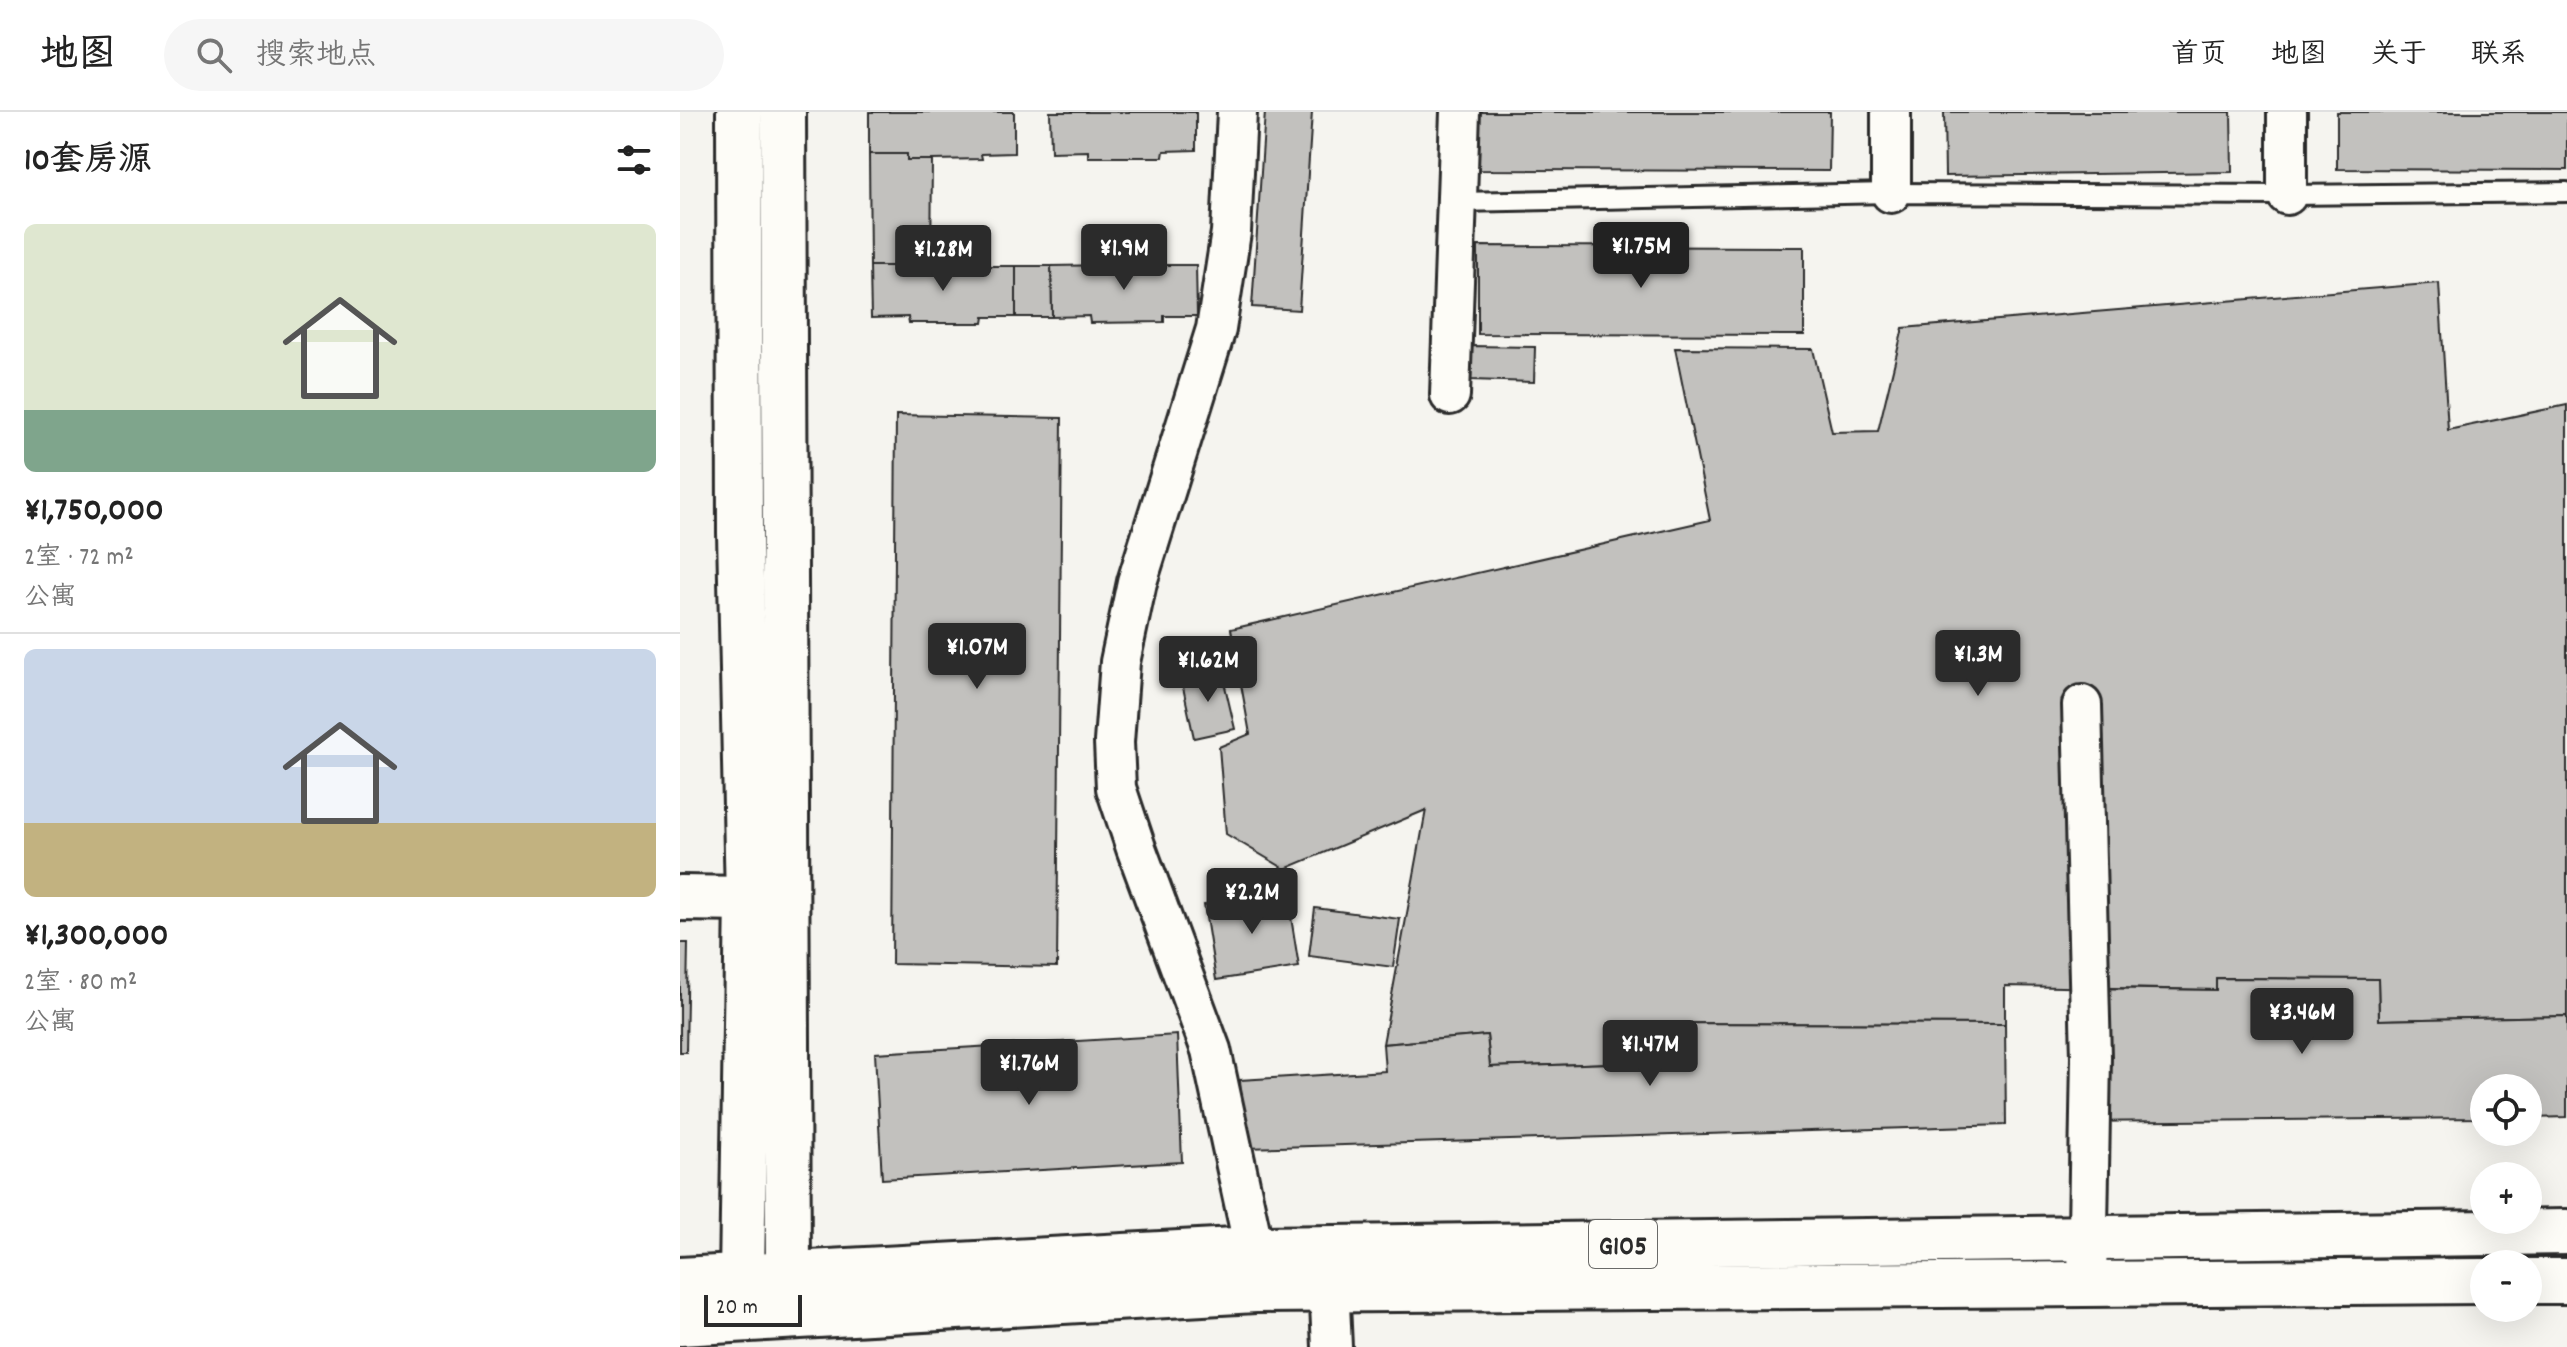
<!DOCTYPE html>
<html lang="zh">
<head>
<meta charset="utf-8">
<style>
	body { margin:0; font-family:Dekko,"LXGW WenKai TC",sans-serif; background:#f6f6f6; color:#222; height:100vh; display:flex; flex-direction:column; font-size:30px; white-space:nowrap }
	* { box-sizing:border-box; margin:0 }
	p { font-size:26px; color:#767676 }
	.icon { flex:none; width:44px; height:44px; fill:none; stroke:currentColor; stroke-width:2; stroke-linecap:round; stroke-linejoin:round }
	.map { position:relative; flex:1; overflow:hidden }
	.side { display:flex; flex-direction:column; background:#fff; width:680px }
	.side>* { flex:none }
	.controls { position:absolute; left:1790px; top:962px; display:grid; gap:16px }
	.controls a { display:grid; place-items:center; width:72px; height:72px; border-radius:50%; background:#fff; box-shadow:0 8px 32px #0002; font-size:40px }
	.scale { position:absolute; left:24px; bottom:20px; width:98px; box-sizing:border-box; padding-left:8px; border:4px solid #2b2b2b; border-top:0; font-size:22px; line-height:28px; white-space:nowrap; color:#2b2b2b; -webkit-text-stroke:6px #fdfcf7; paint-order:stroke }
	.price { position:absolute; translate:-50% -68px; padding:0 18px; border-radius:8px; background:#2b2b2b; color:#fff; font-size:26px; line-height:52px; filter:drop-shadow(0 2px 4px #0008) }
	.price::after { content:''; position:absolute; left:50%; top:48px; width:24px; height:18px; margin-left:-12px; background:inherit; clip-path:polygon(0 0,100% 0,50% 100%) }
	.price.selected { background:#222; color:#fff }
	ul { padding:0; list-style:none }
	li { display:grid; align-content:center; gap:16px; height:424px; padding:0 24px }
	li+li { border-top:2px solid #e0e0e0 }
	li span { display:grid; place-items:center; height:248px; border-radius:12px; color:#555 }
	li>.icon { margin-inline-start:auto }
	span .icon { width:144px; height:144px; fill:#fffc; stroke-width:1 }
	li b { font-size:34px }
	h2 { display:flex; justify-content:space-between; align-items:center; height:96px; padding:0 24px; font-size:34px }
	header { display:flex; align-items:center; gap:48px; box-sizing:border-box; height:112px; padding:0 40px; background:#fff; border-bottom:2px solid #e0e0e0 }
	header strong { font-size:38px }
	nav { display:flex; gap:44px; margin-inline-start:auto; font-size:28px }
	.search { width:560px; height:72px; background:#f6f6f6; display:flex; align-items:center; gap:20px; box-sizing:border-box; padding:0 28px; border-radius:44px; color:#767676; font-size:30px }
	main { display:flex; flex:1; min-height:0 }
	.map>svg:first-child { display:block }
	.building { fill:#c2c1be; stroke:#2b2b2b; stroke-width:2 }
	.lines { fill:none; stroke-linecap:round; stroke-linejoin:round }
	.lane-casing { stroke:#2b2b2b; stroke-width:24 }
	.street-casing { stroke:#2b2b2b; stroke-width:44 }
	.secondary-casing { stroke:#2b2b2b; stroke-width:50 }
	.highway-casing { stroke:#2b2b2b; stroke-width:50 }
	.lane { stroke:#fdfcf7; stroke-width:18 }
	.street { stroke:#fdfcf7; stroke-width:38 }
	.secondary { stroke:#fdfcf7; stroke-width:44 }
	.highway { stroke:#fdfcf7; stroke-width:44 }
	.labels { text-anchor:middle; stroke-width:6; stroke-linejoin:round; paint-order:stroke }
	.shield { fill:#fdfcf7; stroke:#6a6a68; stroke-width:2 }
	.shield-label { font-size:28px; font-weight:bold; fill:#2b2b2b }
</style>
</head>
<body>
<header>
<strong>地图</strong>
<div class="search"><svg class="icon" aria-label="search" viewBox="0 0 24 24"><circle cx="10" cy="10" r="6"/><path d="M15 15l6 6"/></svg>搜索地点</div>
<nav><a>首页</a><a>地图</a><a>关于</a><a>联系</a></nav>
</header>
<main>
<section class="side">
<h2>10套房源<svg class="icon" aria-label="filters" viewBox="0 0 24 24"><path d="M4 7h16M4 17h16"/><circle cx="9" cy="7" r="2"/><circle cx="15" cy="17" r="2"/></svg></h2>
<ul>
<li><span style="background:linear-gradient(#dfe7d0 75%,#7fa58c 0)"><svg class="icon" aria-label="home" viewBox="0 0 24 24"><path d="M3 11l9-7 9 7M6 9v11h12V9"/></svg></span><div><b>¥1,750,000</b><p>2室 · 72 m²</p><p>公寓</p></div></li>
<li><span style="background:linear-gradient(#c9d6e8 70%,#c2b280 0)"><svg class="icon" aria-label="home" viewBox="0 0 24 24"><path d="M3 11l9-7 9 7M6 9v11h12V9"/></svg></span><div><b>¥1,300,000</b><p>2室 · 80 m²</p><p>公寓</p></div></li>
</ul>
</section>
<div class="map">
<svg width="1887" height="1235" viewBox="0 0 1887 1235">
	<rect width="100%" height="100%" fill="#f5f4ef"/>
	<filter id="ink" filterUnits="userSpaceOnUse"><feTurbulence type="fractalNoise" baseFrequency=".0125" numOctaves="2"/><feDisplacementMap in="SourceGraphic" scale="16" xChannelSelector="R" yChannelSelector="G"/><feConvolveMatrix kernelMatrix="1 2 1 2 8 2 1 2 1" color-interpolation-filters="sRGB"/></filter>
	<g filter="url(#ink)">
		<g class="building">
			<polygon points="189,0 334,0 334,41 301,42 302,47 252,48 227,48 227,42 189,42"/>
			<polygon points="370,0 516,0 516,38 484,39 483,45 408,45 408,39 371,40"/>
			<polygon points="585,0 632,0 619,198 572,195"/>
			<polygon points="794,0 1150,0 1149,59 794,58"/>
			<polygon points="1264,0 1551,0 1552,60 1265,64"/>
			<polygon points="1657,0 1887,0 1887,58 1657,57"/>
			<polygon points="189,42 227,42 227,48 252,48 251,154 190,154"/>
			<polygon points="798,134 1124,135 1124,223 798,222"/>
			<polygon points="455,149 467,149 468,153 516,153 517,204 484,204 484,210 410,211 409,204 372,205 371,154 432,153 432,150 446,150 447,153 455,153"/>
			<polygon points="274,150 287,150 287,154 336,154 336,205 304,205 303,211 229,211 228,205 191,206 190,154 251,154 251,151 266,151 266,154 274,153"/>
			<polygon points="336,154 371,154 372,205 336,205"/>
			<polygon points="1759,171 1768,318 1887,293 1887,904 1699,908 1698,867 1536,866 1536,878 1325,874 1325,912 963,911 963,950 810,955 807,923 703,932 746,698 605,757 546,722 539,635 570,622 551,517 1030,408 995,236 1133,237 1152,320 1198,319 1223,216"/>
			<polygon points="791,234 855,235 854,270 791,268"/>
			<polygon points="216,303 382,306 377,855 212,852"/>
			<polygon points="541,557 555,617 514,626 501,566"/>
			<polygon points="607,780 619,855 536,868 524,793"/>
			<polygon points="635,796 720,807 713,855 629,844"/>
			<polygon points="0,831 8,831 6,940 0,940"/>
			<polygon points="1536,866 1698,867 1699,908 1887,904 1887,1005 1848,1006 1848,976 1804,976 1804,1006 1398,1010 1399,876 1536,878"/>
			<polygon points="963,911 1325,912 1326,1013 564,1036 560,968 705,959 703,932 807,923 810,955 963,950"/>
			<polygon points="497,923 502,1050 202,1067 195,941"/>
		</g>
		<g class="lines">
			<defs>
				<polyline id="lane" points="778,90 1211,81 1607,83 1887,80"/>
				<g id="street">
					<polyline points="557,0 551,120 536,217 457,470 440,550 434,630 436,676 456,736 531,938 574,1137 574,1168"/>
					<polyline points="1211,0 1211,81"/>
					<polyline points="1607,0 1607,83"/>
					<polyline points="770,283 780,0"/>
					<polyline points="1402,593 1411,945 1407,1173"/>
					<polyline points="648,1150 652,1235"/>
				</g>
				<g id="secondary">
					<polyline points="59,0 60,421 68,787 62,1164 63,1201"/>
					<polyline points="103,0 108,1162 110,1201"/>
					<polyline points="0,786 68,787"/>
				</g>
				<g id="highway">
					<polyline points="0,1168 574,1137 1887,1120"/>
					<polyline points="1848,1169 1887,1169"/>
					<polyline points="0,1211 575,1178 1804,1169"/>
				</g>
			</defs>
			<use href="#lane" class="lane-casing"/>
			<use href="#street" class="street-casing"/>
			<use href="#secondary" class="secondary-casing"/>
			<use href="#highway" class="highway-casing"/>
			<use href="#lane" class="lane"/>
			<use href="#street" class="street"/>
			<use href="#secondary" class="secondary"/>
			<use href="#highway" class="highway"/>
		</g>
	</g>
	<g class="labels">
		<rect class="shield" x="909" y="1108" width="68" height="48" rx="6"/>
		<g class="shield-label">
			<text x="943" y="1142">G105</text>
		</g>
	</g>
</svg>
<div class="controls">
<a><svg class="icon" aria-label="locate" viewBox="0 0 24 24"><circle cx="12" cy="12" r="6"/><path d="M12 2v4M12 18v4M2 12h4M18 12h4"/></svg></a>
<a>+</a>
<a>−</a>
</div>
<div class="scale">20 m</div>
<b class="price selected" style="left:961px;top:178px">¥1.75M</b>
<b class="price" style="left:444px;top:180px">¥1.9M</b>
<b class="price" style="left:263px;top:181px">¥1.28M</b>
<b class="price" style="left:297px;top:579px">¥1.07M</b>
<b class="price" style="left:1298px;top:586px">¥1.3M</b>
<b class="price" style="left:528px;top:592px">¥1.62M</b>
<b class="price" style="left:572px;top:824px">¥2.2M</b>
<b class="price" style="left:1622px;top:944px">¥3.46M</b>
<b class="price" style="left:970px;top:976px">¥1.47M</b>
<b class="price" style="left:349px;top:995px">¥1.76M</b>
</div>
</main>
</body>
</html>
